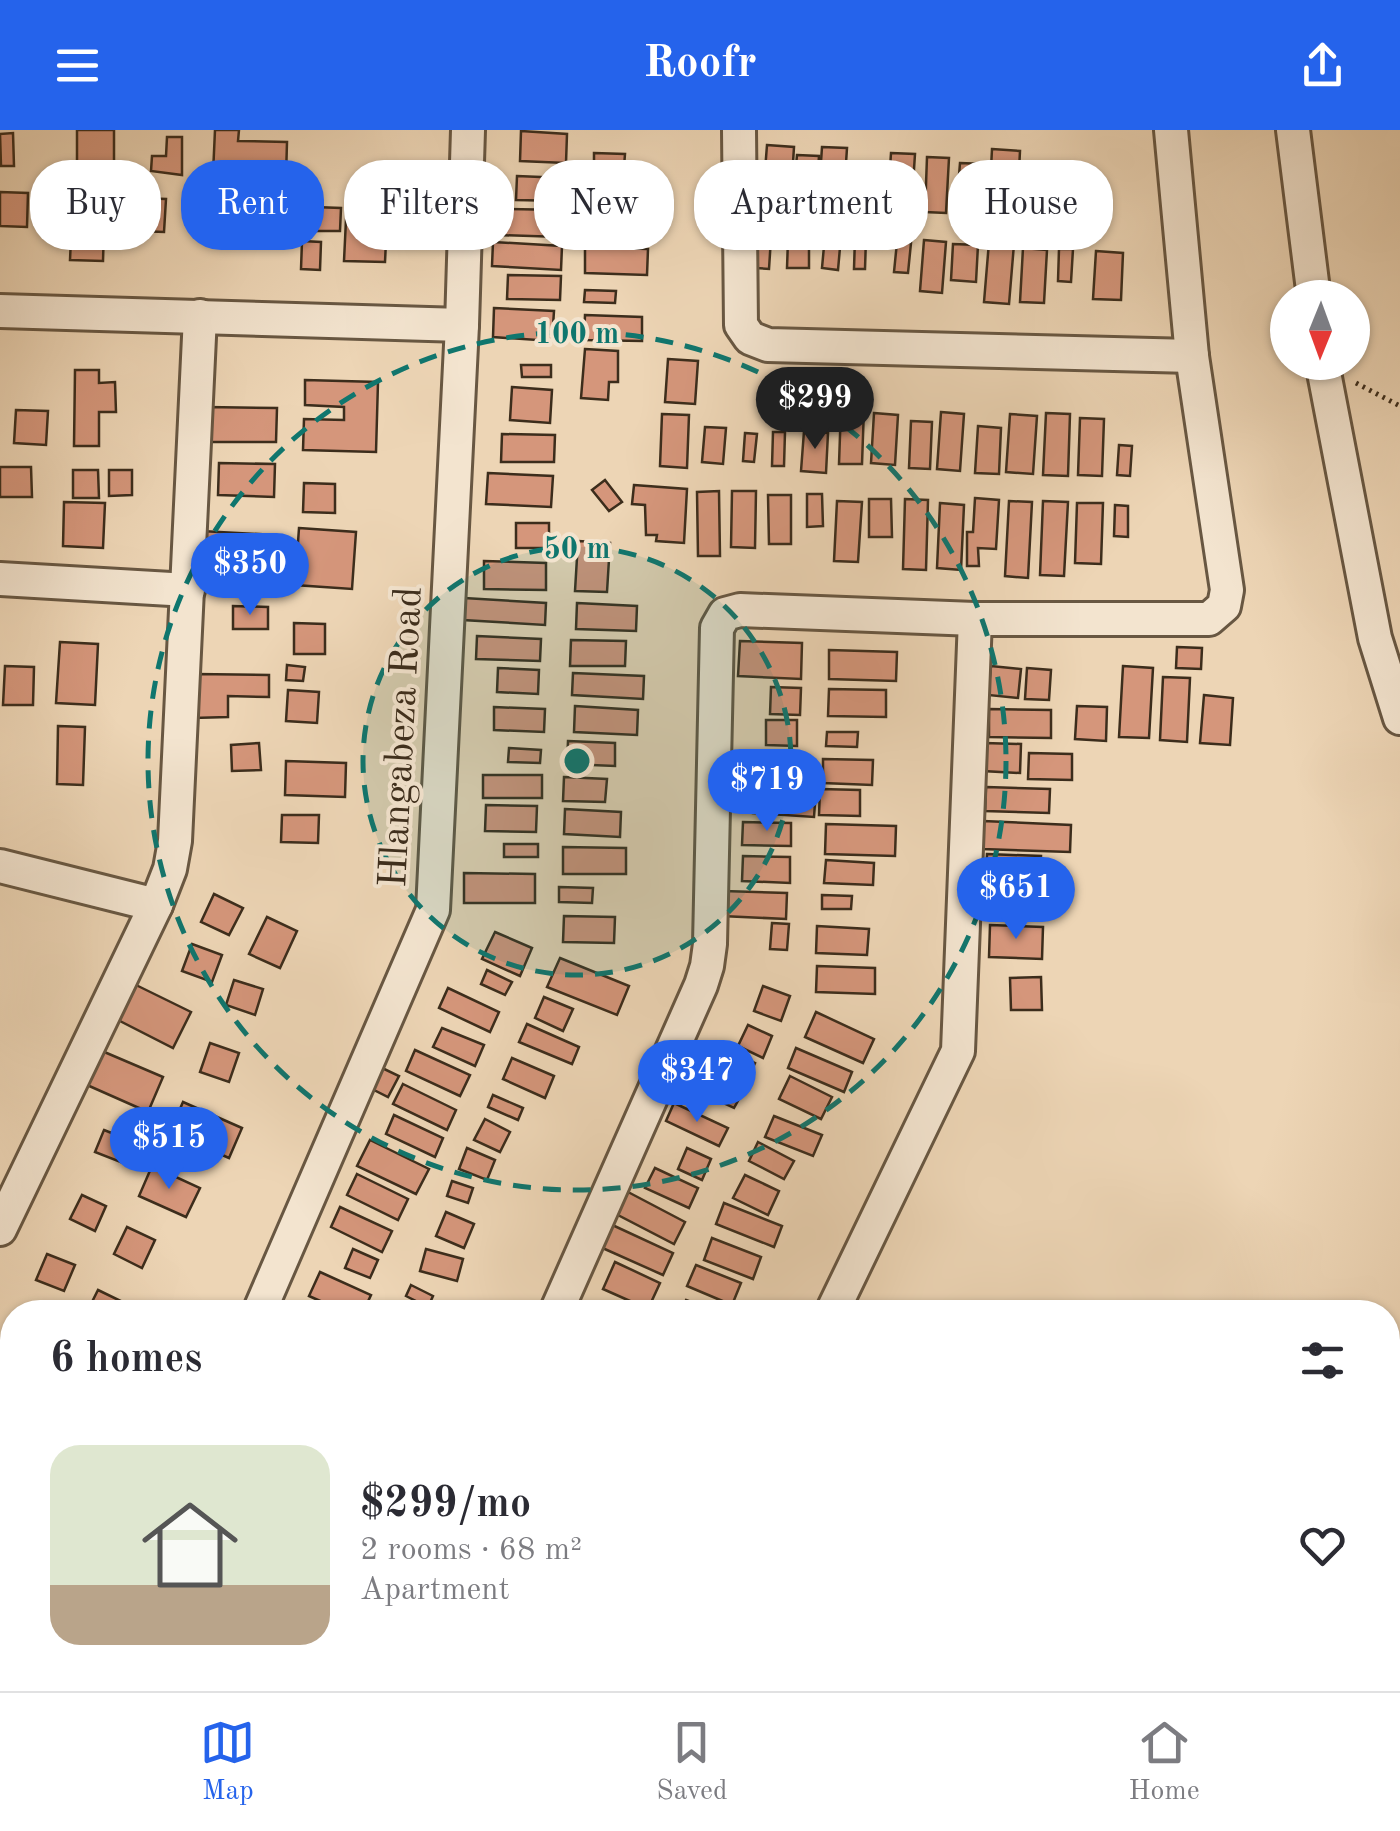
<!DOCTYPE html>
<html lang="en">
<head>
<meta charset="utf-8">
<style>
	body { margin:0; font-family:"Old Standard TT",serif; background:#f7f7f7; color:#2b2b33; height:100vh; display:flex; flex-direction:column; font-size:38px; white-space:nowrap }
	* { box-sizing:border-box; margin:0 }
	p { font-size:32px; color:#7c7c81 }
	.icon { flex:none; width:55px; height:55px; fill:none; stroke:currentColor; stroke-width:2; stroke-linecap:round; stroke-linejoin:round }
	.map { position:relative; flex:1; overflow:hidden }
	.panel { position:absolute; left:0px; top:1170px; width:1400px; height:392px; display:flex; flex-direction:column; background:#fff; border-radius:40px 40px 0 0; box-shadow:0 2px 8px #0004 }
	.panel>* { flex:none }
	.guide { position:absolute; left:30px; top:30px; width:1340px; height:90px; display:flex; gap:20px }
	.needle { width:65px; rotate:181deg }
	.buttons { position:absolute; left:1270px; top:150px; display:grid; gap:20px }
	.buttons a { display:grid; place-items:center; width:100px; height:100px; border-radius:50%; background:#fff; box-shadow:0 2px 8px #0004; font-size:50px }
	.price { position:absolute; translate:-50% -85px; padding:0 22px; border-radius:35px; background:#2563eb; color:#fff; font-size:32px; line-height:65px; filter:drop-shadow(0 2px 5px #0008) }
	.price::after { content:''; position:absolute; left:50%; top:60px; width:30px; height:22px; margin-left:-15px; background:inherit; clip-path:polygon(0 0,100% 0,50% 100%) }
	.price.selected { background:#222; color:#fff }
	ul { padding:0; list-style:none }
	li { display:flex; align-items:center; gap:30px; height:250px; padding:0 50px }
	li+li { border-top:2px solid #e1e1e2 }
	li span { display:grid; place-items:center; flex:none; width:280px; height:200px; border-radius:30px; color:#555 }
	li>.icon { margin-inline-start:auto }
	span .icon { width:120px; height:120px; fill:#fffc; stroke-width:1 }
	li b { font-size:42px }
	h2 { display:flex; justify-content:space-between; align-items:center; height:120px; padding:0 50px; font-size:42px }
	.tag { padding:0 35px; border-radius:40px; background:#fff; box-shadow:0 2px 8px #0004; font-size:35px; line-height:90px }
	.tag.selected { background:#2563eb; color:#fff }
	header { display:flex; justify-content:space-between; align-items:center; height:130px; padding:0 50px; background:#2563eb; color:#fff; font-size:45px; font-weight:600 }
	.tab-bar { display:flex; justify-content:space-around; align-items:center; height:140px; border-top:2px solid #e1e1e2; background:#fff; font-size:28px; color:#7c7c81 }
	.tab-bar a { display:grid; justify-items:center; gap:5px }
	.tab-bar .selected { color:#2563eb }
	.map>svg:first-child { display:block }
	.building { fill:#d5967b; stroke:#3c2d1c; stroke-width:2.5 }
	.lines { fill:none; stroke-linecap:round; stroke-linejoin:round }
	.minor-casing { stroke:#685742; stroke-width:38 }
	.path { stroke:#3c2d1c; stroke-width:5; stroke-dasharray:2.5 5; stroke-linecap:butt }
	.minor { stroke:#f3e4cf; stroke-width:32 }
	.ring { fill:none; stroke:#0f766e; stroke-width:5; stroke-dasharray:18 12 }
	.labels { text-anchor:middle; stroke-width:8; stroke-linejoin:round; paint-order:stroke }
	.street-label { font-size:40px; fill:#3c2d1c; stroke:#f3e4cf }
	.centre { fill:#0f766e; stroke:#f3e4cf; stroke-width:5 }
	.ring-label { font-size:30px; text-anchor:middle; font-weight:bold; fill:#0f766e; stroke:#f3e4cf; stroke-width:8; stroke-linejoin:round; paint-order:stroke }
</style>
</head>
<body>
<header><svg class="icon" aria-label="menu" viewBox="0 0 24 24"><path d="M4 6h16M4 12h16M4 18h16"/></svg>Roofr<svg class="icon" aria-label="share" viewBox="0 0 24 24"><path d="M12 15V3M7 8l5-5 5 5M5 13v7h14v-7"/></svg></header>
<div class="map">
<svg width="1400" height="1561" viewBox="0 0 1400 1561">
	<rect width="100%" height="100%" fill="#edd5b5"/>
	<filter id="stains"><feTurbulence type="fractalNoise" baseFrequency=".002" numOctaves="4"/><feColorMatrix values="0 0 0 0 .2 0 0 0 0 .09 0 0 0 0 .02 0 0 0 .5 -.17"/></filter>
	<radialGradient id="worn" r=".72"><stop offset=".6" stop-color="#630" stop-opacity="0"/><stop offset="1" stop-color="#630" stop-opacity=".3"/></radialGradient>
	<g class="building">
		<rect x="77" y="0" width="37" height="36"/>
		<polygon points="215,0 239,0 238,11 287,12 286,47 213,44"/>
		<polygon points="521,1 567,4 566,33 520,31"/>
		<polygon points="13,3 14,36 1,36 0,4"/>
		<polygon points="167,7 182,7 182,45 151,41 152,26 166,26"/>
		<polygon points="767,15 794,17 790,80 749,76 752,53 764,54"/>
		<polygon points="822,17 847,18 843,78 818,76"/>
		<polygon points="992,19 1020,21 1017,80 989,78"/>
		<polygon points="594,23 625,24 624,37 594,36"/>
		<polygon points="891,23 915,24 911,85 887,84"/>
		<polygon points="797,25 819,26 815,84 792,82"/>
		<polygon points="927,27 949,28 946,83 925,82"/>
		<polygon points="1024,32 1052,33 1051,88 1023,88"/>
		<polygon points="960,33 984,34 980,86 956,84"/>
		<polygon points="517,46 564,48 563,71 516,70"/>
		<polygon points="592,49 624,49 624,72 591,71"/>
		<polygon points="859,49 880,49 879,81 859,81"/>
		<polygon points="1065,49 1092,51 1090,90 1063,88"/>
		<polygon points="0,62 28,63 27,97 0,96"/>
		<polygon points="73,64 105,65 103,131 70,130"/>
		<polygon points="138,68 166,69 164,102 137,101"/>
		<polygon points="206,68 233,69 231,104 204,102"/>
		<polygon points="347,69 388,70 385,132 344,131"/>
		<polygon points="504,74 504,79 562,80 561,107 497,105 497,100 478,100 477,75"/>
		<polygon points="314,77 341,78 340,101 313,101"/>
		<polygon points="587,83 643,85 643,107 587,104"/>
		<polygon points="826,94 842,95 838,140 822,138"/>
		<polygon points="758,107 771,108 769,139 756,138"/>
		<polygon points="855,107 866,108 865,139 854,139"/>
		<polygon points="788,110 809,110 809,138 787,138"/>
		<polygon points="924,110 946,112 942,163 920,161"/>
		<polygon points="302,111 321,112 320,140 301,139"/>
		<polygon points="493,112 562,116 561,140 492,136"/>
		<polygon points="897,112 911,113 908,143 894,142"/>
		<polygon points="989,112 1014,114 1009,174 984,172"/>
		<polygon points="953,114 978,115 976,152 951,150"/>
		<polygon points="585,117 648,119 647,145 585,143"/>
		<polygon points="1023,118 1047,120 1044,173 1020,172"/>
		<polygon points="1059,119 1073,119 1071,152 1058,151"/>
		<polygon points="1096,121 1123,123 1121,170 1093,169"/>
		<polygon points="508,145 561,146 560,170 507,169"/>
		<polygon points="585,160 616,161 615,173 584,172"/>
		<polygon points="494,178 554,181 552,211 493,207"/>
		<polygon points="585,185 642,187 642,211 584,210"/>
		<polygon points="585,219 618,221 618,252 609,252 608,270 581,268"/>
		<polygon points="668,229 698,231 695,274 665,272"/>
		<polygon points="521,235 551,235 551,247 522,247"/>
		<polygon points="75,240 99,240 99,253 115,252 116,282 99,282 99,316 74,316"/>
		<polygon points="305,250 378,252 376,322 303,320 304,289 344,290 344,277 305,275"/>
		<polygon points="512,257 552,260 550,293 510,290"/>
		<polygon points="206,277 277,278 276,312 205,312"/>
		<polygon points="841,277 864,278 862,334 839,334"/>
		<polygon points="16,280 48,281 46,315 14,313"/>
		<polygon points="941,282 964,284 960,341 937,339"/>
		<polygon points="874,283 898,285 895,335 871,333"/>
		<polygon points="1046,283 1070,284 1068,346 1043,345"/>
		<polygon points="662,284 689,285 687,338 660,336"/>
		<polygon points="1010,284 1037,286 1033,344 1006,342"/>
		<polygon points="1080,288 1104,289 1102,346 1078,345"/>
		<polygon points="911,291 932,292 930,339 909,338"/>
		<polygon points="978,296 1001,298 999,344 975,343"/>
		<polygon points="705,297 726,298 723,334 702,332"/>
		<polygon points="804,301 828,303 826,343 801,341"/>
		<polygon points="773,302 785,302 784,336 772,336"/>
		<polygon points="745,303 757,304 754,332 743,331"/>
		<polygon points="502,304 555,305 554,332 501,332"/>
		<polygon points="1119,315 1132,316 1130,346 1117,345"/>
		<polygon points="219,333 275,334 274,367 218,365"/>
		<polygon points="0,337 31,337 32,367 0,367"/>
		<polygon points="73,340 98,340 99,368 73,368"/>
		<polygon points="109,340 132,340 132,365 109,366"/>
		<polygon points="488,343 553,346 551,377 486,374"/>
		<polygon points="605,350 622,372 609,381 592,360"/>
		<polygon points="304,353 335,354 335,383 303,382"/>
		<polygon points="634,355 687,359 684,413 656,411 657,405 646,405 645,375 632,374"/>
		<polygon points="719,361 720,426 698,426 697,362"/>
		<polygon points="732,361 756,361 755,418 731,417"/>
		<polygon points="807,364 822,364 823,396 807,397"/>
		<polygon points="768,365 791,365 791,414 769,414"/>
		<polygon points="975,368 999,370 996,419 978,418 979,436 967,436 967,402 973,402"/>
		<polygon points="869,369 891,369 892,407 869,407"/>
		<polygon points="905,369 928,370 926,440 903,439"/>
		<polygon points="837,371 862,372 858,432 834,431"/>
		<polygon points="1009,371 1032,372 1028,448 1005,446"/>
		<polygon points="1043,371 1068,372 1064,446 1040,445"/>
		<polygon points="64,372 105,373 103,418 63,416"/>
		<polygon points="940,373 964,375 961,440 937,438"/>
		<polygon points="1077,373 1103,373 1101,434 1075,433"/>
		<polygon points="1115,375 1128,376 1128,407 1114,406"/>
		<rect x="516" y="393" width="33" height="25"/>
		<polygon points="299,398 356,402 352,459 295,455"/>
		<polygon points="201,401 275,405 273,439 199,435"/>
		<polygon points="578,411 610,413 607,462 575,461"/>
		<polygon points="484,431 546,433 546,460 484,459"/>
		<polygon points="464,468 546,473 545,495 463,490"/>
		<polygon points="577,473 637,476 636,501 576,499"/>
		<polygon points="233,476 268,477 268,499 233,499"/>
		<polygon points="294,493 325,494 325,524 294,524"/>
		<polygon points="477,506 541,509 540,531 476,529"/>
		<polygon points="571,510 626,511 625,536 570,536"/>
		<polygon points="740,511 802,513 801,549 738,546"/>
		<polygon points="60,512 98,514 95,575 56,573"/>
		<polygon points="1177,517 1202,518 1201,539 1176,538"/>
		<polygon points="829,520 897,522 896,551 829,549"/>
		<polygon points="287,535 305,537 303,551 286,550"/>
		<polygon points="5,536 34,537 33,575 3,575"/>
		<polygon points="991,536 1021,539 1018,568 988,565"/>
		<polygon points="1123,536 1153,538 1149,608 1119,607"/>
		<polygon points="498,538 539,540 538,564 497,562"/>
		<polygon points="1027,538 1051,540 1049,570 1025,569"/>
		<polygon points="573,543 644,546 643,569 572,565"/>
		<polygon points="195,544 269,545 269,567 228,566 228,587 193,588"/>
		<polygon points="1163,547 1190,548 1187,612 1160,610"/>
		<polygon points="771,557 801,558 800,585 770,584"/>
		<polygon points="829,559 886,560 886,587 828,586"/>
		<polygon points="288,560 319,562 317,593 286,591"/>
		<polygon points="1204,565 1233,568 1230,615 1200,613"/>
		<polygon points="575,576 638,580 637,605 574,602"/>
		<polygon points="1077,576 1107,577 1106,611 1075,609"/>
		<polygon points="494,577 545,579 544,602 494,600"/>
		<polygon points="989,579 1051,580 1051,608 989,607"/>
		<polygon points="766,590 797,590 797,616 766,615"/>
		<polygon points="58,596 85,597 83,655 57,654"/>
		<polygon points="827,602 858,602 857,617 826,616"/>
		<polygon points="568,611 615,613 615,636 567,634"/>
		<polygon points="259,613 261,640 232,641 231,615"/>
		<polygon points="984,613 1021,614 1020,643 983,641"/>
		<polygon points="509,618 541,620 540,633 508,632"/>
		<polygon points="1029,623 1072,624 1072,650 1028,649"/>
		<polygon points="725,627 809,631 809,655 749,652 750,639 725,638"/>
		<polygon points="823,629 873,630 872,655 823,653"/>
		<polygon points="286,631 346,633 345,667 285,665"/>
		<rect x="483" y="645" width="59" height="23"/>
		<polygon points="564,647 607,649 605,672 563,671"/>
		<polygon points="743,652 743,661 754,661 754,656 816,659 814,687 753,683 754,671 725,671 725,653"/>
		<polygon points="986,657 1050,659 1049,683 985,681"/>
		<polygon points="820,659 860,660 860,686 819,685"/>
		<polygon points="486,675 537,676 536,702 485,701"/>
		<polygon points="565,679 621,682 620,707 564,704"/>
		<polygon points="282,685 319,685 318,713 281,712"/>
		<polygon points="983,691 1071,695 1070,722 982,719"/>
		<polygon points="743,692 791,693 791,716 742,715"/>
		<polygon points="826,694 896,696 895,726 825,724"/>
		<rect x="504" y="714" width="34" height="13"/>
		<polygon points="563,717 626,718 626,744 563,744"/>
		<polygon points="987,724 1041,726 1040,752 986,750"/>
		<polygon points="743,726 790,727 790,753 742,751"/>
		<polygon points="826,730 874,733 873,755 824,753"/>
		<polygon points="464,743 535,744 535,773 464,773"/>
		<polygon points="559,757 593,758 592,773 559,772"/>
		<polygon points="723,761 787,763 786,789 722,786"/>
		<polygon points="214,764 243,778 229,805 201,792"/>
		<polygon points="822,765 852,766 851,779 822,779"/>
		<polygon points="1009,769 1039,770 1039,784 1009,783"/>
		<polygon points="564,786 615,787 614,813 563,812"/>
		<polygon points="267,787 297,801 280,838 249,824"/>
		<polygon points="772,793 789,794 787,820 770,819"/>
		<polygon points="990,795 1043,797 1042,829 989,827"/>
		<polygon points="817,796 869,799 867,825 816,823"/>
		<polygon points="495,802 532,818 520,846 482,829"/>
		<polygon points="192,814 222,825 212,852 182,841"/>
		<polygon points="560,828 629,856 617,885 547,857"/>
		<polygon points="817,836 875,838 875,864 816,862"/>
		<polygon points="487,840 512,852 505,865 481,854"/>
		<polygon points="1041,847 1042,880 1011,880 1010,848"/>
		<polygon points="234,850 263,859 255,885 226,875"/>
		<polygon points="136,855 191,882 173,918 118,890"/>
		<polygon points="763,856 790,866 781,891 754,881"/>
		<polygon points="448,858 499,882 490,902 439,878"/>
		<polygon points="544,867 573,879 563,901 535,888"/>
		<polygon points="816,882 874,909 863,933 805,907"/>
		<polygon points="527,894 579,917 572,934 519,912"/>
		<polygon points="748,895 772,906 763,928 738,916"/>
		<polygon points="442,898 484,915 475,936 433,917"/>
		<polygon points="714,912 755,933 745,955 703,934"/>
		<polygon points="210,913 239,923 229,952 200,942"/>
		<polygon points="796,918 852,942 844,962 788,938"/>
		<polygon points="415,920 470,945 460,966 406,941"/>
		<polygon points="102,921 163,947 148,982 87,955"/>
		<polygon points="512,928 554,946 545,968 503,949"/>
		<polygon points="380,937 399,946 388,967 370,958"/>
		<polygon points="790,946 832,967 821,989 779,969"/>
		<polygon points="403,954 456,980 447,1000 393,974"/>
		<polygon points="713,955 740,967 734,978 708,966"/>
		<polygon points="493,965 523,978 518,990 488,977"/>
		<polygon points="183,972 242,998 229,1028 170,1002"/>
		<polygon points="674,973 728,998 719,1016 666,991"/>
		<polygon points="394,985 443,1008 435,1027 386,1004"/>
		<polygon points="774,986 822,1005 813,1026 765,1007"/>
		<polygon points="485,989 510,1002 500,1022 474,1010"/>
		<polygon points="104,1000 132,1011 123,1033 95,1022"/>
		<polygon points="370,1010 429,1039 416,1064 357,1036"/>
		<polygon points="758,1012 794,1031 784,1049 749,1031"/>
		<polygon points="467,1018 495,1030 487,1050 459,1039"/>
		<polygon points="687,1018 711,1029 702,1050 678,1039"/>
		<polygon points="152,1036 200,1058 186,1087 139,1066"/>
		<polygon points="655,1038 698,1058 689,1078 645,1058"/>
		<polygon points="357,1044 408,1069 398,1090 347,1065"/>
		<polygon points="745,1045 779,1061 768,1085 733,1068"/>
		<polygon points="452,1051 473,1058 468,1073 447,1066"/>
		<polygon points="628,1062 685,1092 674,1114 616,1084"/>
		<polygon points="82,1065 106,1076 95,1101 70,1089"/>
		<polygon points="724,1073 782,1096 774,1117 716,1094"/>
		<polygon points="340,1077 392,1101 382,1122 331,1097"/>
		<polygon points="446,1082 474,1094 464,1118 436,1106"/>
		<polygon points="608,1093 673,1123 663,1145 598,1116"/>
		<polygon points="127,1097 155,1110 142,1138 114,1124"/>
		<polygon points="712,1108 761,1127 753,1149 704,1130"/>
		<polygon points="353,1119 378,1130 370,1148 345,1138"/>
		<polygon points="426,1119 463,1129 457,1151 420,1141"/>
		<polygon points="47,1124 75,1135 64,1161 36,1150"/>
		<polygon points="615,1132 660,1153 648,1179 603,1159"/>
		<polygon points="696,1135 741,1153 732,1175 687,1156"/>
		<polygon points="320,1142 371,1165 363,1182 345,1182 309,1166"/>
		<polygon points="411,1155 433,1166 428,1177 406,1166"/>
		<polygon points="98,1160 127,1174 122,1182 87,1182"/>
		<polygon points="686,1170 712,1180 711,1182 682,1181"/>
		<polygon points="0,1255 12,1260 12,1283 10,1290 0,1286"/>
		<polygon points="12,1333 12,1385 10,1391 0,1387 0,1362"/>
		<polygon points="163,1550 165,1550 189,1561 157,1561"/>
		<polygon points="226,1550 235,1550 254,1559 253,1561 222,1561"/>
		<polygon points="423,1550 471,1550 466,1561 446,1561"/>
	</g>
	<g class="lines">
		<defs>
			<g id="minor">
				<polyline points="739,0 741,195 750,208 768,215 1192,226"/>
				<polyline points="1293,0 1314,168"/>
				<polyline points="0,181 462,195"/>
				<polyline points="1322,232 1375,508 1400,588"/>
				<polyline points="0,449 188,460"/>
				<polyline points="0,736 156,775"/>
				<polyline points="0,1099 156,775 170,739 175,711 200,186"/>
				<polyline points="259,1182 433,780 462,195 468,0"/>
				<polyline points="556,1182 701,855 707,836 710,814 717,498 725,484 740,480 975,489 1209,489 1224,476 1227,460 1192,226 1171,0"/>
				<polyline points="832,1182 958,921 975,489"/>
				<polyline points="82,1561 88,1550"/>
				<polyline points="380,1561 385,1550"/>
			</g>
		</defs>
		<use href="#minor" class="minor-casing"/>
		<polyline class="path" points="1356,253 1400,276"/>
		<use href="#minor" class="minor"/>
	</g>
	<circle cx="577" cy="631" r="214" fill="#0f766e" fill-opacity=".12"/>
	<g class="ring">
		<circle cx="577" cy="631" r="214"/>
		<circle cx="577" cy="631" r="429"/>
	</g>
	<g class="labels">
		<g class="street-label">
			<text transform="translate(399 607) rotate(-87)" y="14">Hlangabeza Road</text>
		</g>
	</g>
	<circle cx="577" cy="631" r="15" class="centre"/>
	<g class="ring-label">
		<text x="577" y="213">100 m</text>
		<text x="577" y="428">50 m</text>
	</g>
	<rect width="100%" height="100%" filter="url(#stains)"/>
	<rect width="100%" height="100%" fill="url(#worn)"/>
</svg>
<div class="buttons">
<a><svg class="needle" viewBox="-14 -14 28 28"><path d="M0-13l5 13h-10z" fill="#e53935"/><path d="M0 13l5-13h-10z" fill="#7c7c81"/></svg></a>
</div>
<b class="price selected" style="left:815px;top:322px">$299</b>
<b class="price" style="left:250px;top:488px">$350</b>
<b class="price" style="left:767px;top:704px">$719</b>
<b class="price" style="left:1016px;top:812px">$651</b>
<b class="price" style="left:697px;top:995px">$347</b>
<b class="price" style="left:169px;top:1062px">$515</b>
<div class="guide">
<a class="tag">Buy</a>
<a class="tag selected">Rent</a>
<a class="tag">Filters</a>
<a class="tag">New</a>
<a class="tag">Apartment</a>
<a class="tag">House</a>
</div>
<section class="panel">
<h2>6 homes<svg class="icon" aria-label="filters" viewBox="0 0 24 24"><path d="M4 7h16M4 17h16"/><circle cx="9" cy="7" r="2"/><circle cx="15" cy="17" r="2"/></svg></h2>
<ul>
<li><span style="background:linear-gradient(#dfe7d0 70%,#b9a48a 0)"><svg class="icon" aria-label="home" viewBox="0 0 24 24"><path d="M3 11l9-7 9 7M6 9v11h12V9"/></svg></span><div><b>$299/mo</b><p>2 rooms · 68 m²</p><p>Apartment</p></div><svg class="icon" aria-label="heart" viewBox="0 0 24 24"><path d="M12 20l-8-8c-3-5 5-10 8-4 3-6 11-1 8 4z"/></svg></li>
</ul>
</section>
</div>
<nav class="tab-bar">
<a class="selected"><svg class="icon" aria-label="map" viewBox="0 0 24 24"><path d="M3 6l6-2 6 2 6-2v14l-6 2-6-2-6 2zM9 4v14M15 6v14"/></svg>Map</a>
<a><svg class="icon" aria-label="saved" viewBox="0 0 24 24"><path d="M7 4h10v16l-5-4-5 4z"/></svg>Saved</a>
<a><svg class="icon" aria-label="home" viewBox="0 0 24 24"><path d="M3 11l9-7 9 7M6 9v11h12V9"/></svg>Home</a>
</nav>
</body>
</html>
